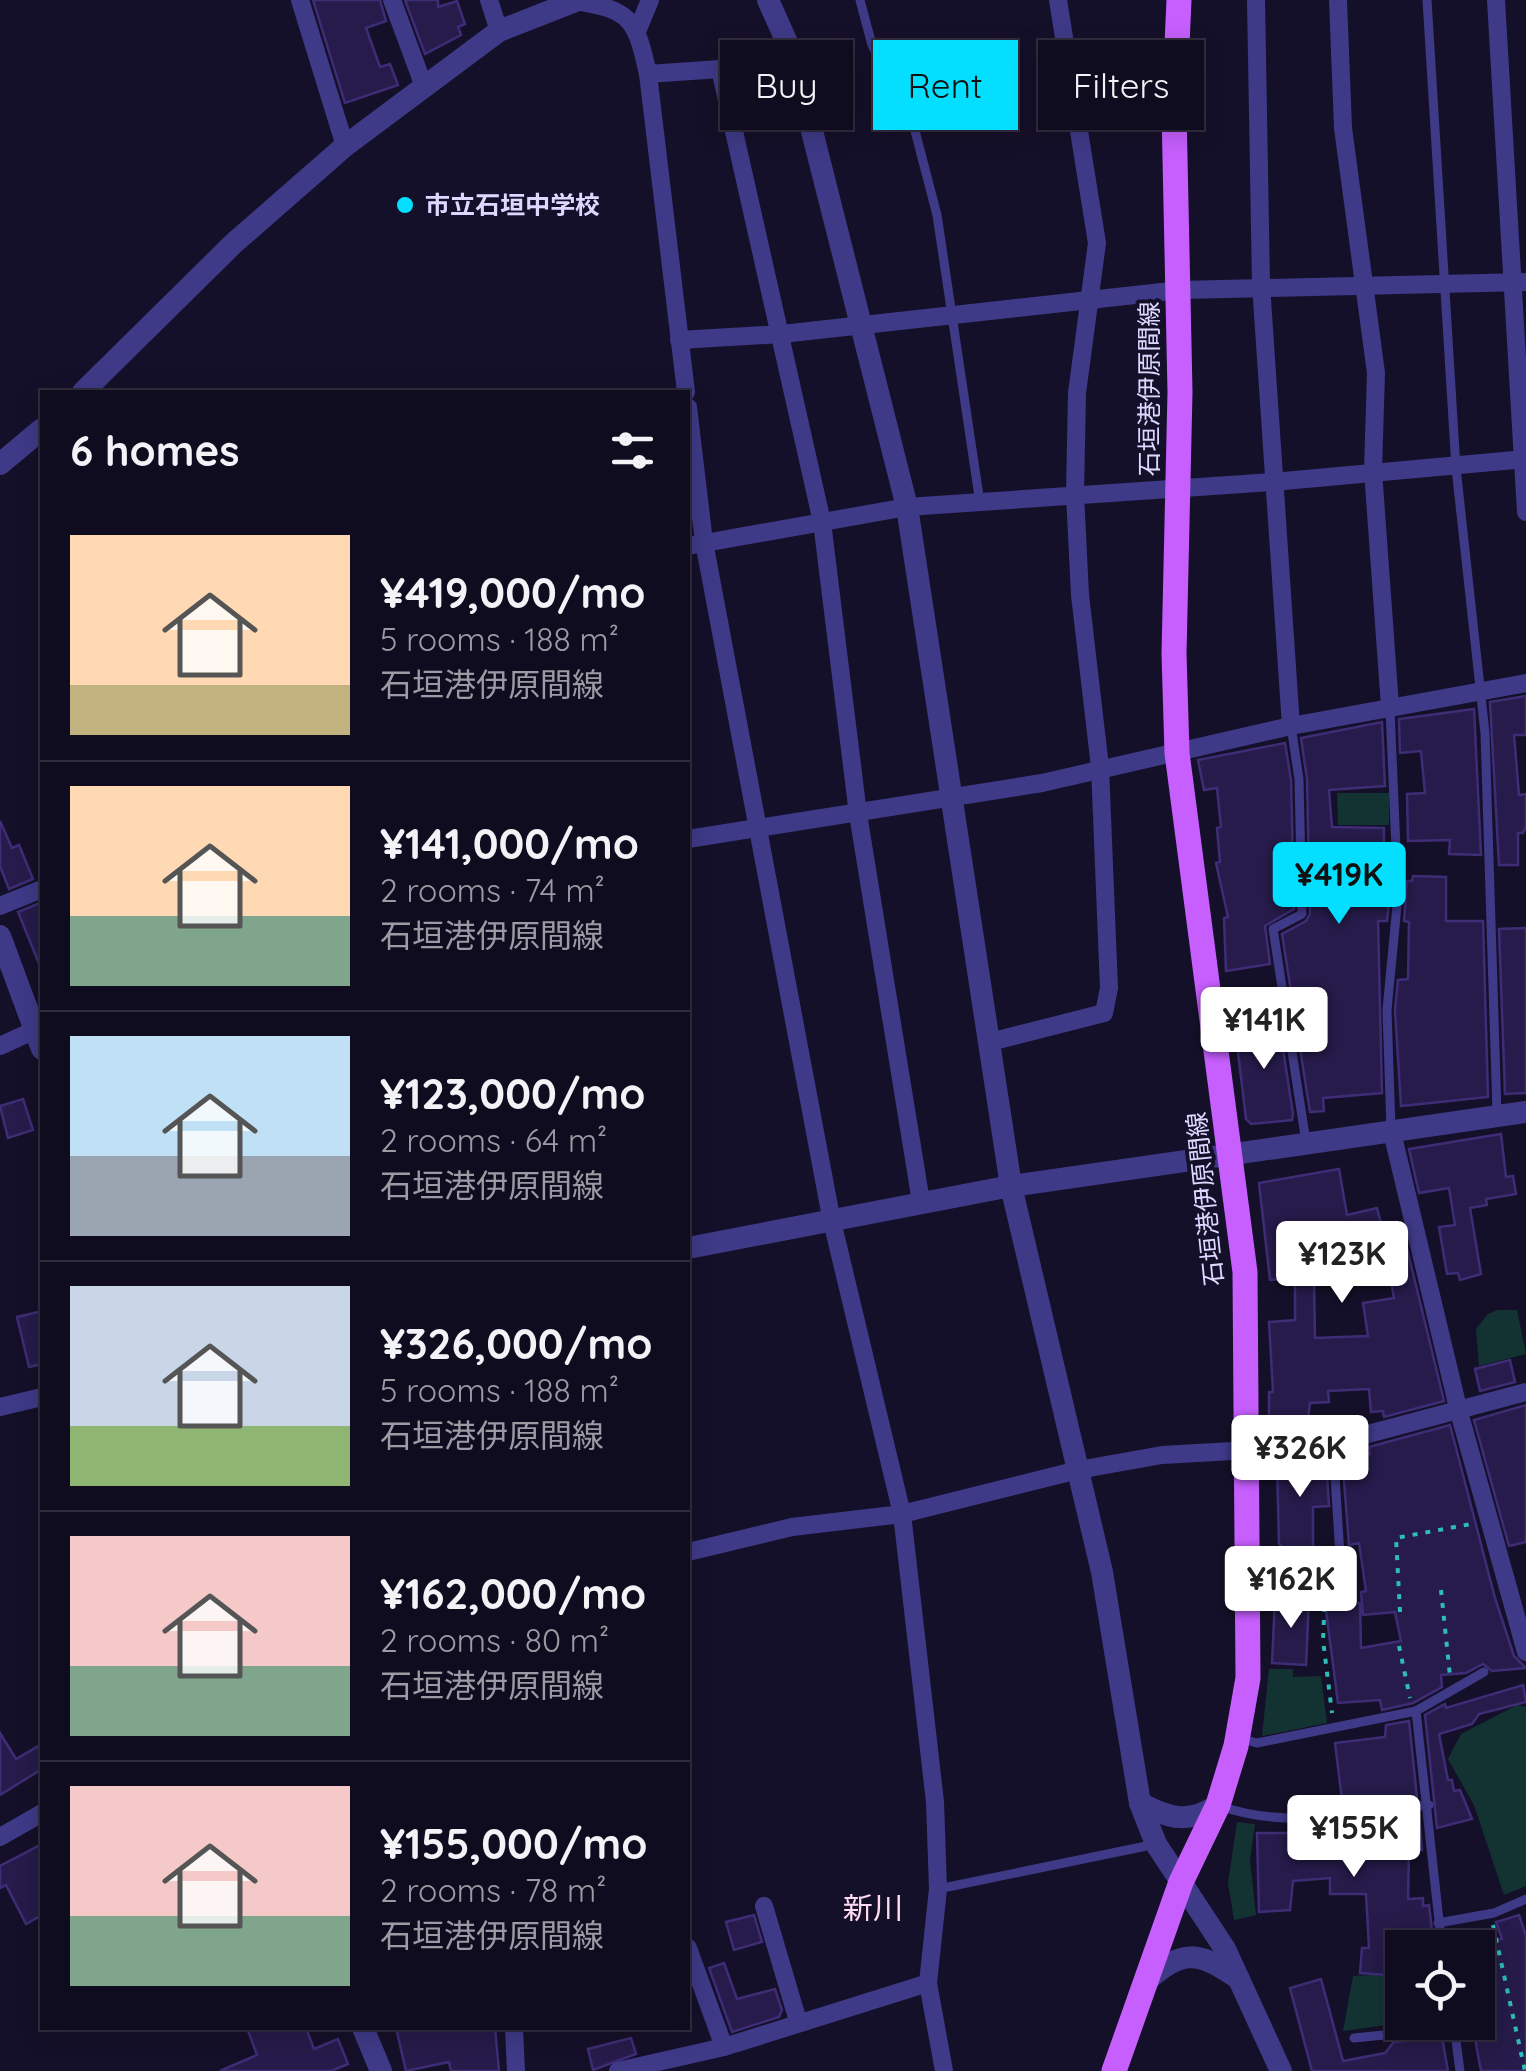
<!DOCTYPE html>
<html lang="en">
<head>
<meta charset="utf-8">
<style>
	body { margin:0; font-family:Quicksand,"Noto Sans JP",sans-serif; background:#1e1a2c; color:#f1f3f6; height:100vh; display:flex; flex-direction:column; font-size:38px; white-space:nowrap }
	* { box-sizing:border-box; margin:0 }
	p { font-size:32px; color:#9c9ba4 }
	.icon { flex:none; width:55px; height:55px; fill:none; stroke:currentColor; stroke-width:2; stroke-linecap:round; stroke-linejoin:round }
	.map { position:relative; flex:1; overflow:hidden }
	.details { position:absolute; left:40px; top:390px; width:650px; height:1640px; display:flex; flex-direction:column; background:#100c1f; border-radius:0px; box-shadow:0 5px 25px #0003,0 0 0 2px #302c3d }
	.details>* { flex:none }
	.guide { position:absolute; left:720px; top:40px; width:655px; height:90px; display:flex; gap:20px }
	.buttons { position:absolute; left:1385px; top:1930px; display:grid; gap:20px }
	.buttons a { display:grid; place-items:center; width:110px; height:110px; border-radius:0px; background:#100c1f; box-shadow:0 5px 25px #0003,0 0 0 2px #302c3d; font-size:50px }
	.price { position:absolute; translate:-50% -85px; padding:0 22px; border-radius:10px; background:#fff; color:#222; font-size:32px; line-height:65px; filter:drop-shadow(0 2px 5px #0008) }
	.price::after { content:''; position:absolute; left:50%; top:60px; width:30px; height:22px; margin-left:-15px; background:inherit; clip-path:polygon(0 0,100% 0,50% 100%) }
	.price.on { background:#04dfff; color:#111 }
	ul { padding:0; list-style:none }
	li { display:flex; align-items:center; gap:30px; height:250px; padding:0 30px }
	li+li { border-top:2px solid #302c3d }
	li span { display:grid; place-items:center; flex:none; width:280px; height:200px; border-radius:0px; color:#555 }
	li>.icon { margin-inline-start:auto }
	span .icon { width:120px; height:120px; fill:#fffc; stroke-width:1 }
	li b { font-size:42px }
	h2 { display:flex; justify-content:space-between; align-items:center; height:120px; padding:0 30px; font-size:42px }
	.pill { padding:0 35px; border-radius:0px; background:#100c1f; box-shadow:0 5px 25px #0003,0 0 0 2px #302c3d; font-size:35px; line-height:90px }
	.pill.on { background:#04dfff; color:#111 }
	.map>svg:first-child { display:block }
	.green { fill:#133333 }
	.building { fill:#261b4a; stroke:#3e2d76; stroke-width:2.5; fill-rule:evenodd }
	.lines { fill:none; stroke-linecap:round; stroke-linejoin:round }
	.path { stroke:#2ebcb8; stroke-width:4; stroke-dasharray:5 8; stroke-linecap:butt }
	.service { stroke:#3f3a88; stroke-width:9 }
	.minor { stroke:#3f3a88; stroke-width:18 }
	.tertiary { stroke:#3f3a88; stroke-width:22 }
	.primary { stroke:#c75fff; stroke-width:25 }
	.poi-dot { fill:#04dfff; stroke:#151029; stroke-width:4 }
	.labels { text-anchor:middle; stroke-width:8; stroke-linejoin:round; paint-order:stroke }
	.poi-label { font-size:25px; font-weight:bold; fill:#ddd8ff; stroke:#151029; text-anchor:start }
	.street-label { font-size:25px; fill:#ddd8ff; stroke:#151029 }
	.quarter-label { font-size:30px; fill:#ffdaf0; stroke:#151029 }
</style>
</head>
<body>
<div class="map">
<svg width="1526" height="2071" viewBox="0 0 1526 2071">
	<rect width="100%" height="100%" fill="#151029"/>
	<g class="green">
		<polygon points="1337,793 1389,793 1389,825 1338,825"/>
		<polygon points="1498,1310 1517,1310 1526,1354 1479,1366 1476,1329 1488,1314"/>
		<polygon points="1269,1669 1293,1669 1293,1677 1321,1676 1327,1723 1262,1736"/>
		<polygon points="1517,1705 1526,1707 1526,1886 1504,1895 1474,1805 1448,1759 1461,1734"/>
		<polygon points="1237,1822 1255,1824 1250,1860 1256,1915 1234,1920 1228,1883"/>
		<polygon points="1389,1974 1393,2004 1384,2005 1387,2025 1343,2031 1353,1976"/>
	</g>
	<g class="building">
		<polygon points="313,0 380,0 386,21 366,28 380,67 390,64 398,85 345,103"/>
		<polygon points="405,0 438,0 438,7 457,1 465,24 458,27 461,35 425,54"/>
		<polygon points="1526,696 1526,735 1514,735 1519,795 1526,794 1526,826 1523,833 1518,833 1518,865 1499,865 1490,702"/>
		<polygon points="1474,709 1481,855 1449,854 1450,840 1408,841 1407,794 1425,793 1421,751 1400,753 1399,719"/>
		<polygon points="1382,722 1385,786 1329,790 1332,827 1384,828 1384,844 1371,844 1370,887 1375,887 1375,902 1389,903 1387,921 1378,921 1382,1093 1323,1098 1324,1111 1310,1112 1282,934 1306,921 1310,914 1307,779 1301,738"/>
		<polygon points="1285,743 1291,780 1294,909 1265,926 1270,964 1226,971 1224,918 1228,917 1216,863 1220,862 1217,828 1221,827 1217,788 1204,790 1198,760"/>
		<polygon points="0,821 12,848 19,845 33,879 9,889 0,866"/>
		<polygon points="1413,876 1446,877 1446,921 1483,921 1488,1097 1401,1106 1395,1010 1398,980 1408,979 1409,922 1404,921 1407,881 1412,881"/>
		<polygon points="42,902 42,971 18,912"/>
		<polygon points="1526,928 1526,1093 1505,1094 1499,929"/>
		<polygon points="1278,1016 1293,1114 1292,1120 1251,1124 1246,1119 1235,1027"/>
		<polygon points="23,1099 33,1130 8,1138 0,1106"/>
		<polygon points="1501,1134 1506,1177 1513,1176 1516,1194 1486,1199 1487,1205 1470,1208 1481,1274 1460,1280 1458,1273 1447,1274 1439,1227 1455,1225 1449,1188 1419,1193 1409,1149"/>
		<path d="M1339,1169L1347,1215L1377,1208L1385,1239L1404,1236L1444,1401L1384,1417L1383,1411L1371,1412L1369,1389L1328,1391L1329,1402L1310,1403L1306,1434L1269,1436V1392H1273L1269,1322L1295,1320V1278L1270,1280L1259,1183ZM1388,1265L1394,1298L1363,1303L1368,1336L1315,1338L1314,1280Z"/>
		<polygon points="42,1311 42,1364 29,1367 17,1317"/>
		<polygon points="1510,1360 1515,1382 1480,1391 1475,1369"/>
		<polygon points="1526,1405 1526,1542 1509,1546 1474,1420"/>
		<polygon points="1450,1425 1495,1598 1514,1656 1526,1668 1492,1671 1483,1664 1466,1673 1441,1675 1442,1687 1413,1703 1382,1710 1380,1700 1338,1703 1325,1603 1360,1603 1361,1648 1401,1641 1395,1612 1363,1615 1361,1592 1366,1591 1359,1543 1349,1545 1342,1455 1370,1454 1369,1447"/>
		<polygon points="1326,1460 1329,1506 1313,1507 1313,1547 1283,1547 1279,1544 1277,1461"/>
		<polygon points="1275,1598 1309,1599 1306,1665 1272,1663"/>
		<polygon points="1523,1685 1526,1702 1479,1714 1472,1724 1439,1734 1448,1780 1452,1780 1454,1791 1460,1790 1472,1819 1437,1828 1425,1715 1445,1704 1446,1708"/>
		<polygon points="1409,1721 1417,1798 1343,1808 1335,1743 1385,1737 1386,1725"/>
		<polygon points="0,1733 16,1759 42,1744 42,1769 0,1795"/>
		<polygon points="1419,1814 1422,1850 1409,1850 1408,1899 1423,1898 1423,1906 1429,1905 1434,1948 1402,1948 1402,1976 1360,1973 1362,1948 1369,1948 1366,1894 1330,1894 1330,1878 1293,1881 1290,1910 1259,1912 1257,1833 1310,1833 1310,1828"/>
		<polygon points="42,1844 42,1915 26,1924 6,1885 0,1888 0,1866"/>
		<polygon points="754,1915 762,1942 734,1950 726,1922"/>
		<polygon points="1519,1915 1526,1936 1526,2071 1481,2071 1472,2022 1478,2022 1478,1940 1502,1939 1496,1922"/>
		<polygon points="724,1963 737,1999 775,1989 782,2010 779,2017 732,2032 709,1968"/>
		<polygon points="1321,1979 1343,2061 1385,2053 1394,2042 1442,2037 1448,2071 1312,2071 1290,1988"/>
		<polygon points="247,2028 306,2028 314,2049 338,2039 348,2064 331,2071 220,2071 257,2055"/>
		<polygon points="396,2028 495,2028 499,2071 451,2071 449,2062 406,2071"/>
		<polygon points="631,2038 636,2054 593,2070 588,2049"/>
	</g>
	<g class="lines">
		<g class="path">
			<polyline points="1441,1590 1450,1676"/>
			<polyline points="1325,1594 1323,1640 1332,1713"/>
			<polyline points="1400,1612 1396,1538 1471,1524"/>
			<polyline points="1399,1646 1410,1698"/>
			<polyline points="1493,1925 1525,2071"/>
		</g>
		<g class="service">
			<polyline points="860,0 872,45 914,127 937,215 980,503"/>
			<polyline points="1427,0 1456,468 1485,733 1497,1113"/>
			<polyline points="1390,709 1398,895 1387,1010 1391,1128"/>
			<polyline points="1291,726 1299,779 1302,914 1273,929 1306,1142"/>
			<polyline points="1333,1444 1340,1556"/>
			<polyline points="1238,1738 1257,1743 1416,1711"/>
			<path d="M1220,1806C1288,1830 1359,1813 1429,1805"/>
			<polyline points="938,1889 1156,1844"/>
			<polyline points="1438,1923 1494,1913 1526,1899"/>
			<polyline points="1442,1948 1416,1711 1484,1672"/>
			<polyline points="1454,2025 1460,2071"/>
			<polyline points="1354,2038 1454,2028"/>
		</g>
		<g class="minor">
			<polyline points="300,0 345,146"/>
			<polyline points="392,0 423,84"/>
			<polyline points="489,0 499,31"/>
			<polyline points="1256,0 1261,285 1291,726"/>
			<polyline points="1338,0 1343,128 1376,373 1373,471 1390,706"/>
			<polyline points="1496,0 1526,512"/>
			<path d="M576,1C632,10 636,20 648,74L686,392"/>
			<polyline points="638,29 650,0"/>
			<polyline points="720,69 822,522 858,814 921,1202"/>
			<polyline points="648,74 720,69 793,56"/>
			<polyline points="679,340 782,334 1180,290 1526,282"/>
			<polyline points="688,407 704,542 831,1217 902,1514 935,1802 938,1889 928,1983 944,2071"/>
			<polyline points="688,546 907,507 1273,482 1526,459"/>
			<polyline points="688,839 1042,783 1291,726 1526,683"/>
			<polyline points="0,906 42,889"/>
			<polyline points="990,1042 1104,1013 1109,988 1100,767 1080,595 1075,494 1077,393 1097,243 1058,0"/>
			<polyline points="0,1046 35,1030"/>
			<polyline points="1391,1128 1459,1412 1526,1652"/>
			<polyline points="0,1407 42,1397"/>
			<polyline points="688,1552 792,1527 902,1514 1078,1470 1162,1455 1323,1446 1526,1392"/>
			<polyline points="0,1837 42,1813"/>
			<polyline points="764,1906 798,2021"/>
			<polyline points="688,1948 724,2047"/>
			<polyline points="514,2028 516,2071"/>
			<polyline points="618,2071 724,2047 928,1983"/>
		</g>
		<g class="tertiary">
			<polyline points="768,0 793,56 907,507 1011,1186 1102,1572 1140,1803 1156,1844 1225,1949 1281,2071"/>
			<polyline points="83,392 234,243 345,146 499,31 578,0"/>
			<polyline points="0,464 42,429"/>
			<polyline points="0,936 42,1049"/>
			<polyline points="688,1248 1011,1186 1526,1112"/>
			<path d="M1140,1803C1170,1819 1189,1824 1218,1805"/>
			<path d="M1144,1983C1183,1948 1198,1951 1239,1979"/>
			<polyline points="363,2028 381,2071"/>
		</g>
		<polyline class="primary" points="1114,2071 1181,1882 1218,1805 1236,1746 1248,1678 1245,1272 1177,753 1174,654 1180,392 1174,111 1179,0"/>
	</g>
	<circle class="poi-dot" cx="405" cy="205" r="10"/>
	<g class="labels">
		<g class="poi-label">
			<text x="425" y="214">市立石垣中学校</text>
		</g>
		<g class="street-label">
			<text transform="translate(1149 389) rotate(-90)" y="9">石垣港伊原間線</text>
			<text transform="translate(1205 1199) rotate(-96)" y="9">石垣港伊原間線</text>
		</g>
		<g class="quarter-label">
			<text x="873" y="1919">新川</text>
		</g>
	</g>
</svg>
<div class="buttons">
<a><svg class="icon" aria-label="locate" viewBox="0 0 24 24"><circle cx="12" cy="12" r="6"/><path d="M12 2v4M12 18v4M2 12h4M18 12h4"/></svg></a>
</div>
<b class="price on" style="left:1339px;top:927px">¥419K</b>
<b class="price" style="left:1264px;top:1072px">¥141K</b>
<b class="price" style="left:1342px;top:1306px">¥123K</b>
<b class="price" style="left:1300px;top:1500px">¥326K</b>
<b class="price" style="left:1291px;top:1631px">¥162K</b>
<b class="price" style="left:1354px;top:1880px">¥155K</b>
<div class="guide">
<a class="pill">Buy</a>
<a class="pill on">Rent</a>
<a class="pill">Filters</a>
</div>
<section class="details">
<h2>6 homes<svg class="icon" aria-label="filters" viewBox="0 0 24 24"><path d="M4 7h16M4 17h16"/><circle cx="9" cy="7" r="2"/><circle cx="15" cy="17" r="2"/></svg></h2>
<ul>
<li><span style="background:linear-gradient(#ffd9b3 75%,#c2b280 0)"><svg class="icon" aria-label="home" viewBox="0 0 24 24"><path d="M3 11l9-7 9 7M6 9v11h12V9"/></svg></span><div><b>¥419,000/mo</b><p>5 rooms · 188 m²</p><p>石垣港伊原間線</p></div></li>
<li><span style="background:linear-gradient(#ffd9b3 65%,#7fa58c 0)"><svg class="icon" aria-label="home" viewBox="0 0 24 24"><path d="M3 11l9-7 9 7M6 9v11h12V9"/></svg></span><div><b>¥141,000/mo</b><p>2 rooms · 74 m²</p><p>石垣港伊原間線</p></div></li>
<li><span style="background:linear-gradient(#bfe0f5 60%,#9aa5b1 0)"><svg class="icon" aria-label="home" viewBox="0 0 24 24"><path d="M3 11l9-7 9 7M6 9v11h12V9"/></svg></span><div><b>¥123,000/mo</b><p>2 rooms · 64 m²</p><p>石垣港伊原間線</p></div></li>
<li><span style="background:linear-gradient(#c9d6e8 70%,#8fb573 0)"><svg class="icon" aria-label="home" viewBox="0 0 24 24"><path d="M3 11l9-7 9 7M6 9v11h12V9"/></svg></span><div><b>¥326,000/mo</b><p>5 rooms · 188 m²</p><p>石垣港伊原間線</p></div></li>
<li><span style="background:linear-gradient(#f6c9c9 65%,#7fa58c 0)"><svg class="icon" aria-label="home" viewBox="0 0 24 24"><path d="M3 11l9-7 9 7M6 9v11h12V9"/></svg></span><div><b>¥162,000/mo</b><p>2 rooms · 80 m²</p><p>石垣港伊原間線</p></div></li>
<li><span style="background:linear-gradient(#f6c9c9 65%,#7fa58c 0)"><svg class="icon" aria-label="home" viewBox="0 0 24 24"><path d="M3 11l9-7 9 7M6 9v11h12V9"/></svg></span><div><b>¥155,000/mo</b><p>2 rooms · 78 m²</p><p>石垣港伊原間線</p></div></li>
</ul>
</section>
</div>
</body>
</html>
